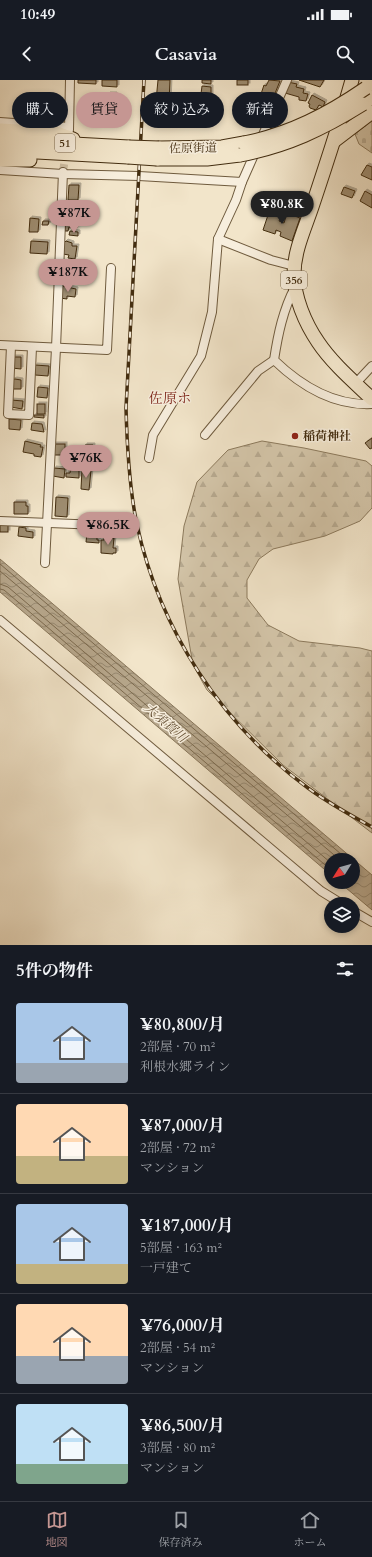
<!DOCTYPE html>
<html lang="ja">
<head>
<meta charset="utf-8">
<style>
	body { margin:0; font-family:Cardo,"Noto Serif JP",serif; background:#242831; color:#f1f3f6; height:100vh; display:flex; flex-direction:column; font-size:15px; white-space:nowrap }
	* { box-sizing:border-box; margin:0 }
	p { font-size:13px; color:#9ea1a6 }
	.icon { flex:none; width:22px; height:22px; fill:none; stroke:currentColor; stroke-width:2; stroke-linecap:round; stroke-linejoin:round }
	.map { position:relative; height:865px; overflow:hidden }
	.side { display:flex; flex-direction:column; background:#171b24; flex:1 }
	.side>* { flex:none }
	.hud { position:absolute; left:12px; top:12px; width:348px; height:36px; display:flex; gap:8px }
	.needle { width:26px; rotate:233deg }
	.tools { position:absolute; left:324px; top:773px; display:grid; gap:8px }
	.tools a { display:grid; place-items:center; width:36px; height:36px; border-radius:50%; background:#171b24; box-shadow:0 2px 6px #0003; font-size:20px }
	.price { position:absolute; translate:-50% -34px; padding:0 9px; border-radius:14px; background:#c59692; color:#111; font-size:13px; line-height:26px; filter:drop-shadow(0 1px 2px #0008) }
	.price::after { content:''; position:absolute; left:50%; top:24px; width:12px; height:9px; margin-left:-6px; background:inherit; clip-path:polygon(0 0,100% 0,50% 100%) }
	.price.current { background:#222; color:#fff }
	ul { padding:0; list-style:none }
	li { display:flex; align-items:center; gap:12px; height:100px; padding:0 16px }
	li+li { border-top:1px solid #363941 }
	li span { display:grid; place-items:center; flex:none; width:112px; height:80px; border-radius:4px; color:#555 }
	li>.icon { margin-inline-start:auto }
	span .icon { width:48px; height:48px; fill:#fffc; stroke-width:1 }
	li b { font-size:17px }
	h2 { display:flex; justify-content:space-between; align-items:center; height:48px; padding:0 16px; font-size:17px }
	.chip { padding:0 14px; border-radius:18px; background:#171b24; box-shadow:0 2px 6px #0003; font-size:14px; line-height:36px }
	.chip.current { background:#c59692; color:#111 }
	.status { display:flex; justify-content:space-between; align-items:center; height:28px; padding:0 20px; background:#171b24; direction:ltr }
	.status svg { height:11px; fill:currentColor }
	header { display:flex; justify-content:space-between; align-items:center; height:52px; padding:0 16px; background:#171b24; font-size:18px; font-weight:700 }
	.dock { display:flex; justify-content:space-around; align-items:center; height:56px; border-top:1px solid #363941; background:#171b24; font-size:11px; color:#9ea1a6 }
	.dock a { display:grid; justify-items:center; gap:2px }
	.dock .current { color:#c59692 }
	.map>svg:first-child { display:block }
	.forest { fill:url(#forest-firs); stroke:#8c7a5d }
	.cemetery { fill:url(#cemetery-stones); stroke:#8c7a5d }
	.water { fill:url(#water-waves); stroke:#88765a }
	.lines { fill:none; stroke-linecap:round; stroke-linejoin:round }
	.shore { stroke:#7c6a4e; stroke-width:1 }
	.building { fill:#9e8d71; stroke:#432d10; filter:url(#shadow) }
	.minor-tunnel { stroke:#cfc0a5; stroke-width:8; stroke-dasharray:8 4; stroke-linecap:butt }
	.minor-casing { stroke:#6f5b3e; stroke-width:10 }
	.trunk-casing { stroke:#432d10; stroke-width:15 }
	.minor { stroke:#f7eedd; stroke-width:8 }
	.trunk { stroke:#f2e5ca; stroke-width:13 }
	.rail-casing { stroke:#432d10; stroke-width:3.5 }
	.rail { stroke:#f7eedd; stroke-width:2; stroke-dasharray:6; stroke-linecap:butt }
	.trunk-bridge-casing { stroke:#432d10; stroke-width:15; stroke-linecap:butt }
	.trunk-bridge { stroke:#f2e5ca; stroke-width:13 }
	.poi-dot { fill:#8f2418; stroke:#f7eedd; stroke-width:1.5 }
	.labels { text-anchor:middle; stroke-width:3; stroke-linejoin:round; paint-order:stroke }
	.shield { fill:#f7eedd; stroke:#79674e; stroke-width:1 }
	.shield-label { font-size:11px; font-weight:bold; fill:#432d10 }
	.street-label { font-size:12px; fill:#432d10; stroke:#f7eedd }
	.poi-label { font-size:12px; font-weight:bold; fill:#432d10; stroke:#f7eedd; text-anchor:start }
	.water-label { font-size:13px; font-style:italic; fill:#665135; stroke:#f7eedd }
	.quarter-label { font-size:14px; fill:#7a1f14; stroke:#f7eedd }
</style>
</head>
<body>
<div class="status"><b>10:49</b><svg viewBox="0 0 49 12"><path d="M0 12V9h3v3zM5 12V6h3v6zM10 12V3h3v9zM15 12V0h3v12zM26 1h20v11H26zM47 4h2v5h-2z"/></svg></div>
<header><svg class="icon" aria-label="back" viewBox="0 0 24 24"><path d="M15 5l-7 7 7 7"/></svg>Casavia<svg class="icon" aria-label="search" viewBox="0 0 24 24"><circle cx="10" cy="10" r="6"/><path d="M15 15l6 6"/></svg></header>
<div class="map">
<svg width="372" height="865" viewBox="0 0 372 865">
	<defs>
		<pattern id="forest-firs" width="22" height="20" patternUnits="userSpaceOnUse"><rect width="22" height="20" fill="#d4c6aa"/><path d="M5 1l3.5 6h-7zM16 11l3.5 6h-7z" fill="#b7aa91"/></pattern>
		<pattern id="cemetery-stones" width="16" height="16" patternUnits="userSpaceOnUse"><rect width="16" height="16" fill="#d4c6aa"/><path d="M2 7V4a2 2 0 0 1 4 0v3zM10 15v-3a2 2 0 0 1 4 0v3z" fill="#b7aa91"/></pattern>
		<pattern id="water-waves" width="16" height="10" patternUnits="userSpaceOnUse"><rect width="16" height="10" fill="#b6a68b"/><path d="M0 5q4-4 8 0t8 0" fill="none" stroke="#968870"/></pattern>
		<filter id="shadow"><feDropShadow dx="2" dy="-2" stdDeviation="0" flood-color="#0004"/></filter>
	</defs>
	<rect width="100%" height="100%" fill="#f2e5ca"/>
	<filter id="stains"><feTurbulence type="fractalNoise" baseFrequency=".005" numOctaves="4"/><feColorMatrix values="0 0 0 0 .2 0 0 0 0 .09 0 0 0 0 .02 0 0 0 .5 -.17"/></filter>
	<radialGradient id="worn" r=".72"><stop offset=".6" stop-color="#630" stop-opacity="0"/><stop offset="1" stop-color="#630" stop-opacity=".3"/></radialGradient>
	<polygon class="forest" points="262,361 304,368 366,381 372,386 372,428 360,441 325,456 273,469 259,479 247,500 247,518 268,545 299,561 360,568 372,571 372,753 283,685 207,610 193,585 178,499 184,446 197,402 228,370"/>
	<polygon class="cemetery" points="372,40 372,73 359,64 355,54"/>
	<polygon class="water" points="0,479 372,795 372,830 339,802 353,802 353,780 331,780 331,795 0,512"/>
	<g class="lines">
		<g class="shore">
			<polyline points="0,484 348,780"/>
			<polyline points="0,491 340,780"/>
			<polyline points="0,504 8,507 331,783"/>
			<polyline points="0,509 4,510 331,790"/>
		</g>
	</g>
	<g class="building">
		<polygon points="78,0 96,0 96,4 78,3"/>
		<polygon points="102,0 117,0 117,7 102,6"/>
		<polygon points="158,0 170,0 169,22 156,21"/>
		<polygon points="202,0 211,0 211,4 202,3"/>
		<rect x="237" y="0" width="11" height="5"/>
		<polygon points="269,0 280,1 269,28 263,26 267,16 261,14 264,5 266,6"/>
		<polygon points="299,0 324,0 320,7"/>
		<polygon points="288,2 297,4 296,7 304,9 303,13 308,14 306,21 299,20 299,17 285,13"/>
		<polygon points="202,6 211,7 211,15 201,14"/>
		<polygon points="108,14 115,14 115,19 119,19 119,25 115,25 115,30 108,30"/>
		<polygon points="312,15 325,22 323,27 319,25 316,30 310,28 309,26 310,24 308,23"/>
		<polygon points="201,17 211,18 210,25 201,25"/>
		<polygon points="30,21 42,21 41,33 30,32"/>
		<polygon points="201,29 211,29 210,37 200,36"/>
		<polygon points="275,31 283,34 279,44 271,40"/>
		<polygon points="106,34 122,35 122,43 106,42"/>
		<rect x="43" y="35" width="13" height="6"/>
		<polygon points="31,36 40,36 40,43 30,42"/>
		<polygon points="367,85 372,87 372,100 361,95"/>
		<polygon points="69,105 79,105 78,120 68,120"/>
		<polygon points="344,107 355,111 352,118 341,114"/>
		<polygon points="365,111 372,115 372,128 360,121"/>
		<polygon points="269,132 281,137 279,141 284,143 287,133 300,138 292,161 280,156 281,152 276,150 275,154 263,150"/>
		<polygon points="70,133 78,135 77,148 69,147 68,151 65,151 66,141 69,141"/>
		<polygon points="30,138 39,139 38,152 29,152"/>
		<polygon points="43,141 49,141 48,145 42,145"/>
		<polygon points="70,151 78,152 78,156 69,155"/>
		<polygon points="31,161 48,162 47,174 30,173"/>
		<polygon points="66,161 72,163 72,166 77,166 75,179 68,178 69,175 63,174 64,163"/>
		<polygon points="66,185 77,186 76,196 69,195 68,200 62,200 64,191 61,191 62,186 66,187"/>
		<polygon points="62,206 76,209 75,217 67,216 67,219 60,218"/>
		<polygon points="13,277 21,277 21,289 12,288"/>
		<polygon points="35,285 49,286 48,296 35,295"/>
		<polygon points="15,299 21,300 21,309 12,309 12,300"/>
		<polygon points="38,307 48,308 47,318 37,317"/>
		<polygon points="11,320 23,321 22,329 11,327"/>
		<rect x="37" y="324" width="8" height="10"/>
		<polygon points="34,335 44,335 44,338 34,337"/>
		<polygon points="9,339 21,340 20,350 9,349"/>
		<polygon points="32,343 42,344 44,352 31,350"/>
		<polygon points="372,358 372,368 370,369 365,363"/>
		<polygon points="25,361 41,365 40,367 43,367 41,377 34,376 34,374 23,372"/>
		<rect x="54" y="364" width="11" height="11"/>
		<polygon points="85,365 93,365 92,375 84,374"/>
		<polygon points="71,386 79,387 79,398 66,397 66,393 70,393"/>
		<polygon points="54,388 65,389 64,398 53,396"/>
		<polygon points="82,389 91,390 89,410 81,409"/>
		<polygon points="56,417 68,418 67,437 55,436"/>
		<polygon points="14,422 26,422 26,426 28,426 28,434 14,434"/>
		<rect x="0" y="444" width="8" height="8"/>
		<polygon points="19,447 26,448 26,451 33,452 33,458 18,456"/>
		<polygon points="106,450 110,451 109,456 105,456"/>
		<polygon points="87,453 97,453 97,460 99,460 99,463 86,462"/>
		<polygon points="104,458 114,458 113,468 116,468 116,473 113,473 113,474 101,473 101,460 104,460"/>
	</g>
	<g class="lines">
		<polyline class="minor-tunnel" points="63,92 66,71"/>
		<defs>
			<g id="minor">
				<polyline points="0,42 69,47"/>
				<polyline points="69,50 70,0"/>
				<polyline points="0,90 63,94 139,96 242,102 287,0"/>
				<polyline points="218,159 271,180 294,186"/>
				<path d="M295,207C283,230 278,254 274,280C301,306 333,326 372,324"/>
				<polyline points="0,265 107,270 111,188"/>
				<polyline points="11,266 8,334 29,335 32,267"/>
				<polyline points="356,303 372,286"/>
				<polyline points="205,355 258,291 274,280"/>
				<polyline points="149,378 153,355 201,276 212,232 218,159 236,120 242,102"/>
				<polyline points="0,441 124,446"/>
				<polyline points="45,483 56,268 63,92"/>
				<polyline points="0,540 321,811 342,824"/>
				<polyline points="353,831 372,842"/>
			</g>
			<g id="trunk">
				<path d="M352,0C340,43 326,85 312,127C305,148 294,171 294,194C294,217 305,243 318,262C332,283 353,301 372,319"/>
				<polyline points="363,24 372,17"/>
				<polyline points="0,50 57,53 73,59"/>
				<polyline points="0,60 129,67"/>
				<polyline points="334,61 372,32"/>
				<polyline points="159,68 222,67 244,63"/>
				<polyline points="0,70 128,77"/>
				<polyline points="157,79 207,79 240,75"/>
				<polyline points="0,80 30,80"/>
			</g>
		</defs>
		<use href="#minor" class="minor-casing"/>
		<use href="#trunk" class="trunk-casing"/>
		<use href="#minor" class="minor"/>
		<use href="#trunk" class="trunk"/>
		<defs>
			<path id="rail" d="M144,0L126,328C127,366 129,407 137,445C160,550 221,644 308,708C327,722 350,735 372,747"/>
		</defs>
		<use href="#rail" class="rail-casing"/>
		<use href="#rail" class="rail"/>
		<defs>
			<g id="trunk-bridge">
				<path d="M244,63C290,54 328,34 366,8"/>
				<polyline points="129,67 159,68"/>
				<path d="M240,75C287,66 323,49 363,24"/>
				<polyline points="128,77 157,79"/>
			</g>
		</defs>
		<use href="#trunk-bridge" class="trunk-bridge-casing"/>
		<use href="#trunk-bridge" class="trunk-bridge"/>
	</g>
	<circle class="poi-dot" cx="295" cy="356" r="4"/>
	<g class="labels">
		<g class="shield">
			<rect x="55" y="54" width="20" height="18" rx="3"/>
			<rect x="281" y="191" width="26" height="18" rx="3"/>
		</g>
		<g class="shield-label">
			<text x="65" y="67">51</text>
			<text x="294" y="204">356</text>
		</g>
		<g class="street-label">
			<text transform="translate(193 68) rotate(-1)" y="4">佐原街道</text>
		</g>
		<g class="poi-label">
			<text x="303" y="360">稲荷神社</text>
		</g>
		<g class="water-label">
			<text transform="translate(166 642) rotate(41)" y="5">大須賀川</text>
		</g>
		<g class="quarter-label">
			<text x="170" y="323">佐原ホ</text>
		</g>
	</g>
	<rect width="100%" height="100%" filter="url(#stains)"/>
	<rect width="100%" height="100%" fill="url(#worn)"/>
</svg>
<div class="tools">
<a><svg class="needle" viewBox="-14 -14 28 28"><path d="M0-13l5 13h-10z" fill="#e53935"/><path d="M0 13l5-13h-10z" fill="#9ea1a6"/></svg></a>
<a><svg class="icon" aria-label="layers" viewBox="0 0 24 24"><path d="M12 4l9 5-9 5-9-5zM3 14l9 5 9-5"/></svg></a>
</div>
<b class="price current" style="left:282px;top:145px">¥80.8K</b>
<b class="price" style="left:74px;top:154px">¥87K</b>
<b class="price" style="left:68px;top:213px">¥187K</b>
<b class="price" style="left:86px;top:399px">¥76K</b>
<b class="price" style="left:108px;top:466px">¥86.5K</b>
<div class="hud">
<a class="chip">購入</a>
<a class="chip current">賃貸</a>
<a class="chip">絞り込み</a>
<a class="chip">新着</a>
</div>
</div>
<section class="side">
<h2>5件の物件<svg class="icon" aria-label="filters" viewBox="0 0 24 24"><path d="M4 7h16M4 17h16"/><circle cx="9" cy="7" r="2"/><circle cx="15" cy="17" r="2"/></svg></h2>
<ul>
<li><span style="background:linear-gradient(#a9c7e8 75%,#9aa5b1 0)"><svg class="icon" aria-label="home" viewBox="0 0 24 24"><path d="M3 11l9-7 9 7M6 9v11h12V9"/></svg></span><div><b>¥80,800/月</b><p>2部屋 · 70 m²</p><p>利根水郷ライン</p></div></li>
<li><span style="background:linear-gradient(#ffd9b3 65%,#c2b280 0)"><svg class="icon" aria-label="home" viewBox="0 0 24 24"><path d="M3 11l9-7 9 7M6 9v11h12V9"/></svg></span><div><b>¥87,000/月</b><p>2部屋 · 72 m²</p><p>マンション</p></div></li>
<li><span style="background:linear-gradient(#a9c7e8 75%,#c2b280 0)"><svg class="icon" aria-label="home" viewBox="0 0 24 24"><path d="M3 11l9-7 9 7M6 9v11h12V9"/></svg></span><div><b>¥187,000/月</b><p>5部屋 · 163 m²</p><p>一戸建て</p></div></li>
<li><span style="background:linear-gradient(#ffd9b3 65%,#9aa5b1 0)"><svg class="icon" aria-label="home" viewBox="0 0 24 24"><path d="M3 11l9-7 9 7M6 9v11h12V9"/></svg></span><div><b>¥76,000/月</b><p>2部屋 · 54 m²</p><p>マンション</p></div></li>
<li><span style="background:linear-gradient(#bfe0f5 75%,#7fa58c 0)"><svg class="icon" aria-label="home" viewBox="0 0 24 24"><path d="M3 11l9-7 9 7M6 9v11h12V9"/></svg></span><div><b>¥86,500/月</b><p>3部屋 · 80 m²</p><p>マンション</p></div></li>
</ul>
</section>
<nav class="dock">
<a class="current"><svg class="icon" aria-label="map" viewBox="0 0 24 24"><path d="M3 6l6-2 6 2 6-2v14l-6 2-6-2-6 2zM9 4v14M15 6v14"/></svg>地図</a>
<a><svg class="icon" aria-label="saved" viewBox="0 0 24 24"><path d="M7 4h10v16l-5-4-5 4z"/></svg>保存済み</a>
<a><svg class="icon" aria-label="home" viewBox="0 0 24 24"><path d="M3 11l9-7 9 7M6 9v11h12V9"/></svg>ホーム</a>
</nav>
</body>
</html>
